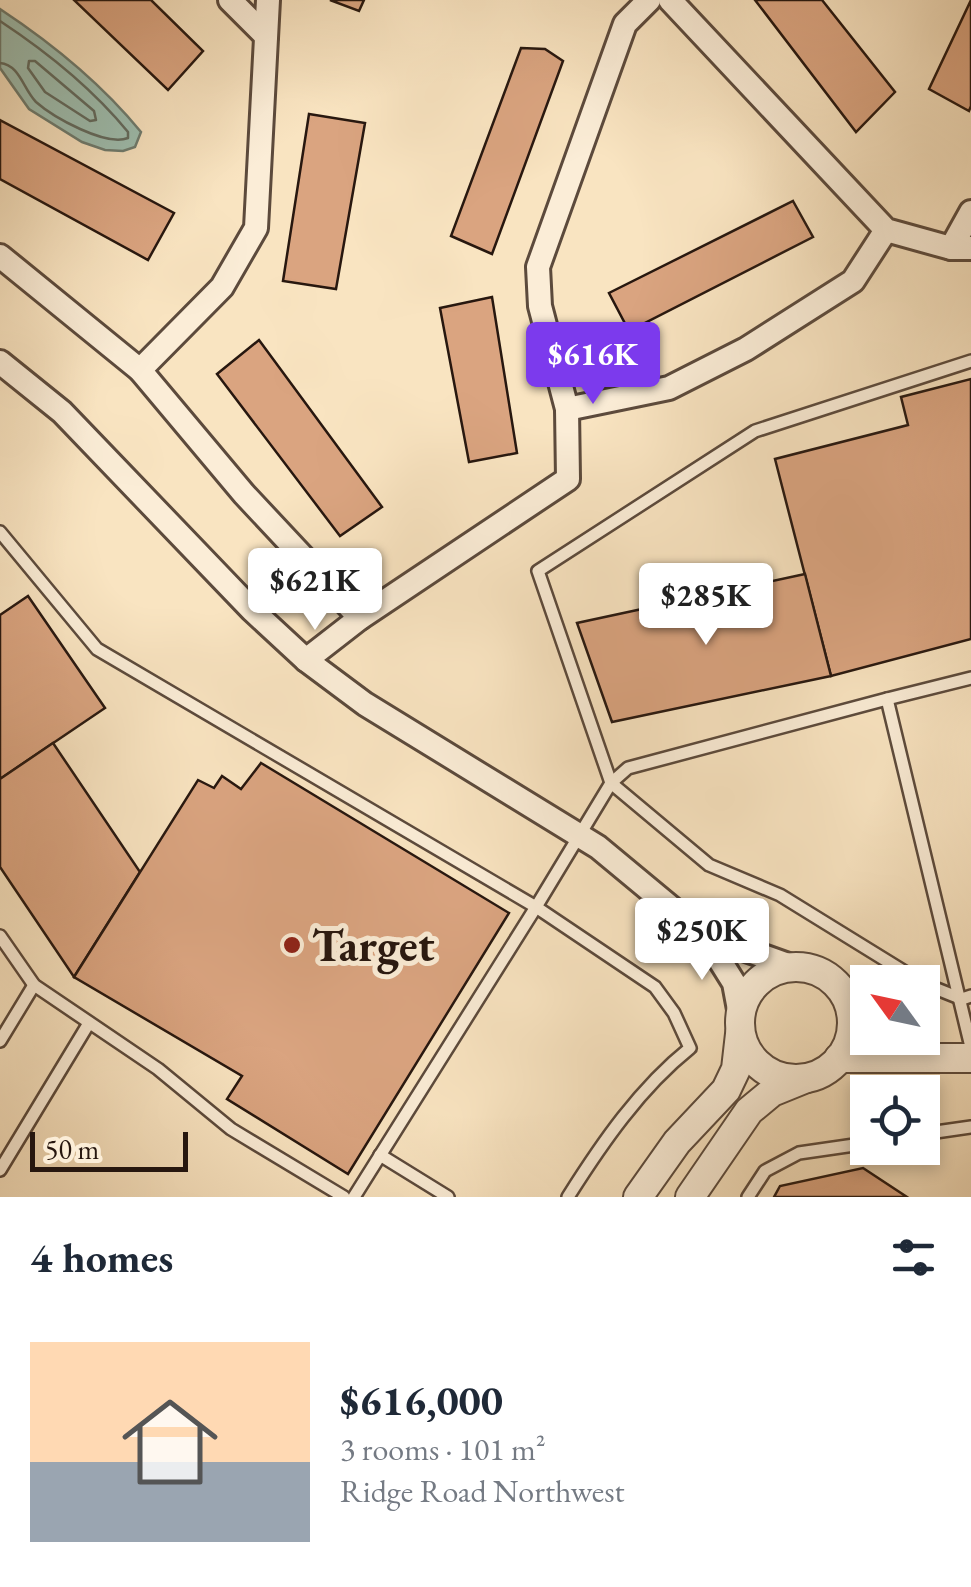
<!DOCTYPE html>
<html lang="en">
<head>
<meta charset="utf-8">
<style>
	body { margin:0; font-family:"EB Garamond",serif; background:#f2f2f3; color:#1f2937; height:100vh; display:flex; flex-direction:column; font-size:38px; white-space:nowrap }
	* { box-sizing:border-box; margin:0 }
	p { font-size:32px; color:#747a83 }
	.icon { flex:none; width:55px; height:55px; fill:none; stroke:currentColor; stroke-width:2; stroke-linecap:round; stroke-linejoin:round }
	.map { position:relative; height:1197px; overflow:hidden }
	.drawer { display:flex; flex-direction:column; background:#fff; flex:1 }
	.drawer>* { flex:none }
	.needle { width:65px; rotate:303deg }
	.tools { position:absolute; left:850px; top:965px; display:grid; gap:20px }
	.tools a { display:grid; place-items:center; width:90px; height:90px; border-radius:0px; background:#fff; box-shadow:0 5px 15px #0003; font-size:50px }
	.scale { position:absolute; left:30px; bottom:25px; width:158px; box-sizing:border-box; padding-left:10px; border:5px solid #27170f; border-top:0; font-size:28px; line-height:35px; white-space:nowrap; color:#27170f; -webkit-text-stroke:8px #fbedd7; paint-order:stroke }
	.price { position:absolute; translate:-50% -85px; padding:0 22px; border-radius:10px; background:#fff; color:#222; font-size:32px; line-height:65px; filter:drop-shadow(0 2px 5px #0008) }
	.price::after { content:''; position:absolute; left:50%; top:60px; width:30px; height:22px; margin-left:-15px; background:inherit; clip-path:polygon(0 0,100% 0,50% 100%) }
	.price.on { background:#7c3aed; color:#fff }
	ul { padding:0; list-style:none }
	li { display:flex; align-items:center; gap:30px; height:250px; padding:0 30px }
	li span { display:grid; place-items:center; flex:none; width:280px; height:200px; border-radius:0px; color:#555 }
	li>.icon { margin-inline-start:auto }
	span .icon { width:120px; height:120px; fill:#fffc; stroke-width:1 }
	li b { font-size:42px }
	h2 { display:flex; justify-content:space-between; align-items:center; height:120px; padding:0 30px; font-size:42px }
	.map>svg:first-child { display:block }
	.water { fill:#9ebfb1; stroke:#6e7c70; stroke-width:2.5 }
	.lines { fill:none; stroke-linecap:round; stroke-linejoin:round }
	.shore { stroke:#626b60; stroke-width:2.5 }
	.building { fill:#daa480; stroke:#27170f; stroke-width:2.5 }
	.service-casing { stroke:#5c4a3c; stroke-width:16 }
	.minor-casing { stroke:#5c4a3c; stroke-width:28 }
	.tertiary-casing { stroke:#5c4a3c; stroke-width:32 }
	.service { stroke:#fbedd7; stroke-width:11 }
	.minor { stroke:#fbedd7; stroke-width:22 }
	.tertiary { stroke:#fbedd7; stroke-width:28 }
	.poi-dot { fill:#8f2418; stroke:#fbedd7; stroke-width:4 }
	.labels { text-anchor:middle; stroke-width:10; stroke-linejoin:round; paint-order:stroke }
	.poi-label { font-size:45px; font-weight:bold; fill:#27170f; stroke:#fbedd7; text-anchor:start }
</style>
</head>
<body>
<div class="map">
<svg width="971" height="1197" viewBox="0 0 971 1197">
	<rect width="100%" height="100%" fill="#f9e4c1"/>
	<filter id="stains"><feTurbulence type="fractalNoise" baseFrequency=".002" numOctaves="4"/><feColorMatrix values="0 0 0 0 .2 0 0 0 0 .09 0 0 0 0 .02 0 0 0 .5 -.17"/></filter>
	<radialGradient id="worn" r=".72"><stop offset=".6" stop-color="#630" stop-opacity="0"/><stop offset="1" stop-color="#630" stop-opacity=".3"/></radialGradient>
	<path class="water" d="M0,9C53,44 101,83 141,132L135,147L123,151L105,150L82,142L29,109L0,68Z"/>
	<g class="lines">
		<g class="shore">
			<path d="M0,21C47,52 92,88 128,132V138C106,147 53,117 36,102C23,89 20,65 0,63"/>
			<polygon points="29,61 35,61 94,111 96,120 90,121 45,92 28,68"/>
		</g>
	</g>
	<g class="building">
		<polygon points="74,0 151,0 203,51 168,90"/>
		<polygon points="330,0 364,0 359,11"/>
		<polygon points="755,0 822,0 895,92 856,132"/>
		<polygon points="971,0 971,106 969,111 929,89"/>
		<polygon points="521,48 545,49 563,61 492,254 451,236"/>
		<polygon points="309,114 365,123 336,289 283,281"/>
		<polygon points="0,120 174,213 148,260 0,179"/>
		<polygon points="793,201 813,237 629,331 609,293"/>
		<polygon points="492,297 517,453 469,462 440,308"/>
		<polygon points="259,340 382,507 340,536 217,374"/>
		<polygon points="971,379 971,639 831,676 775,459 908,425 901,397"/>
		<polygon points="805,574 831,676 612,722 577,623"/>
		<polygon points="28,596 105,708 0,779 0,615"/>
		<polygon points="53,743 140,872 74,977 0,867 0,779"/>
		<polygon points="261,763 509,913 348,1174 227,1099 242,1076 74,977 198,780 214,788 222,776 241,789"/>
		<polygon points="863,1168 907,1197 774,1197 780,1186"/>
	</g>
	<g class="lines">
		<defs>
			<g id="service">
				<polyline points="0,532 97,649 536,907 611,783 628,768 887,699"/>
				<polyline points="971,678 887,699 971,1047"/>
				<polyline points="0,936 34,985 158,1069 231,1129 344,1197"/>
				<polyline points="921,982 780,895 709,865 611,783 538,571 755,431 971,361"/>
				<polyline points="922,983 962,999 971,996"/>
				<polyline points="0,1041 34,985"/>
				<polyline points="922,1134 971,1127"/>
				<polyline points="380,1155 448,1197"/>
				<polyline points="0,1170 89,1023"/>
				<path d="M354,1197L536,907L655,987L674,1013L690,1048C640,1088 602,1143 568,1197"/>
				<polyline points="748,1197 765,1171 799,1153 868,1143"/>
			</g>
			<g id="minor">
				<polyline points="230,0 266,36"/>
				<polyline points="670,0 886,230 951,248 971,248"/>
				<polyline points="951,248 971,212"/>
				<polyline points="0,256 140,370 244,494 360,618"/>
				<polyline points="0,362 62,412 252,610 306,660 365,704 598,847 704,935 791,966"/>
				<polyline points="140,370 222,287 256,228 268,0"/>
				<polyline points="567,409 669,388 746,349 853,281 886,230"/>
				<polyline points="306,660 360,618 568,479 567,409 540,306 538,267 625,24 649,0"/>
				<polyline points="704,935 734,983 740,1015"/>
			</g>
			<g id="tertiary">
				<circle cx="796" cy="1023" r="56"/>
				<polyline points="839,1058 971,1058"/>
				<polyline points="638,1197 677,1142 726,1090 736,1069 740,1034"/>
				<polyline points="690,1197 749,1111 772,1092 804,1079"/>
			</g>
		</defs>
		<use href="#service" class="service-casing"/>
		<use href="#minor" class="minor-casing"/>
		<use href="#tertiary" class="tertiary-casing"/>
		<use href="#service" class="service"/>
		<use href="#minor" class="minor"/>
		<use href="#tertiary" class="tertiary"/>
	</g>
	<circle class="poi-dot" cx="292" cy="945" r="10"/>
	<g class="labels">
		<g class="poi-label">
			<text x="312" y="961">Target</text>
		</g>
	</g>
	<rect width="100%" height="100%" filter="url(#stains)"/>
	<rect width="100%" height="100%" fill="url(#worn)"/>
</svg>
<div class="tools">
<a><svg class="needle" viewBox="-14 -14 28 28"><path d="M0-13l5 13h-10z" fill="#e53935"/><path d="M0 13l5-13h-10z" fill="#747a83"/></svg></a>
<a><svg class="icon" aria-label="locate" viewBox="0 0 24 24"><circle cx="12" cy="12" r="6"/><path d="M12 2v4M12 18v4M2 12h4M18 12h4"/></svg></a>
</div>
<div class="scale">50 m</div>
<b class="price on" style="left:593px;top:407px">$616K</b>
<b class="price" style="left:315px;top:633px">$621K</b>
<b class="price" style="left:706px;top:648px">$285K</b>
<b class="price" style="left:702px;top:983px">$250K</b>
</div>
<section class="drawer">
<h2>4 homes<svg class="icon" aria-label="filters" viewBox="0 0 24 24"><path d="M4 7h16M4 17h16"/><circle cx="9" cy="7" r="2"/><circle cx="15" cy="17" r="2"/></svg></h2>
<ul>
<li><span style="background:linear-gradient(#ffd9b3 60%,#9aa5b1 0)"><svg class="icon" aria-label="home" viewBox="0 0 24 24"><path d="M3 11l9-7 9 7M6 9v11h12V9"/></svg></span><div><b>$616,000</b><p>3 rooms · 101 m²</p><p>Ridge Road Northwest</p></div></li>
</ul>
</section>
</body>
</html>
